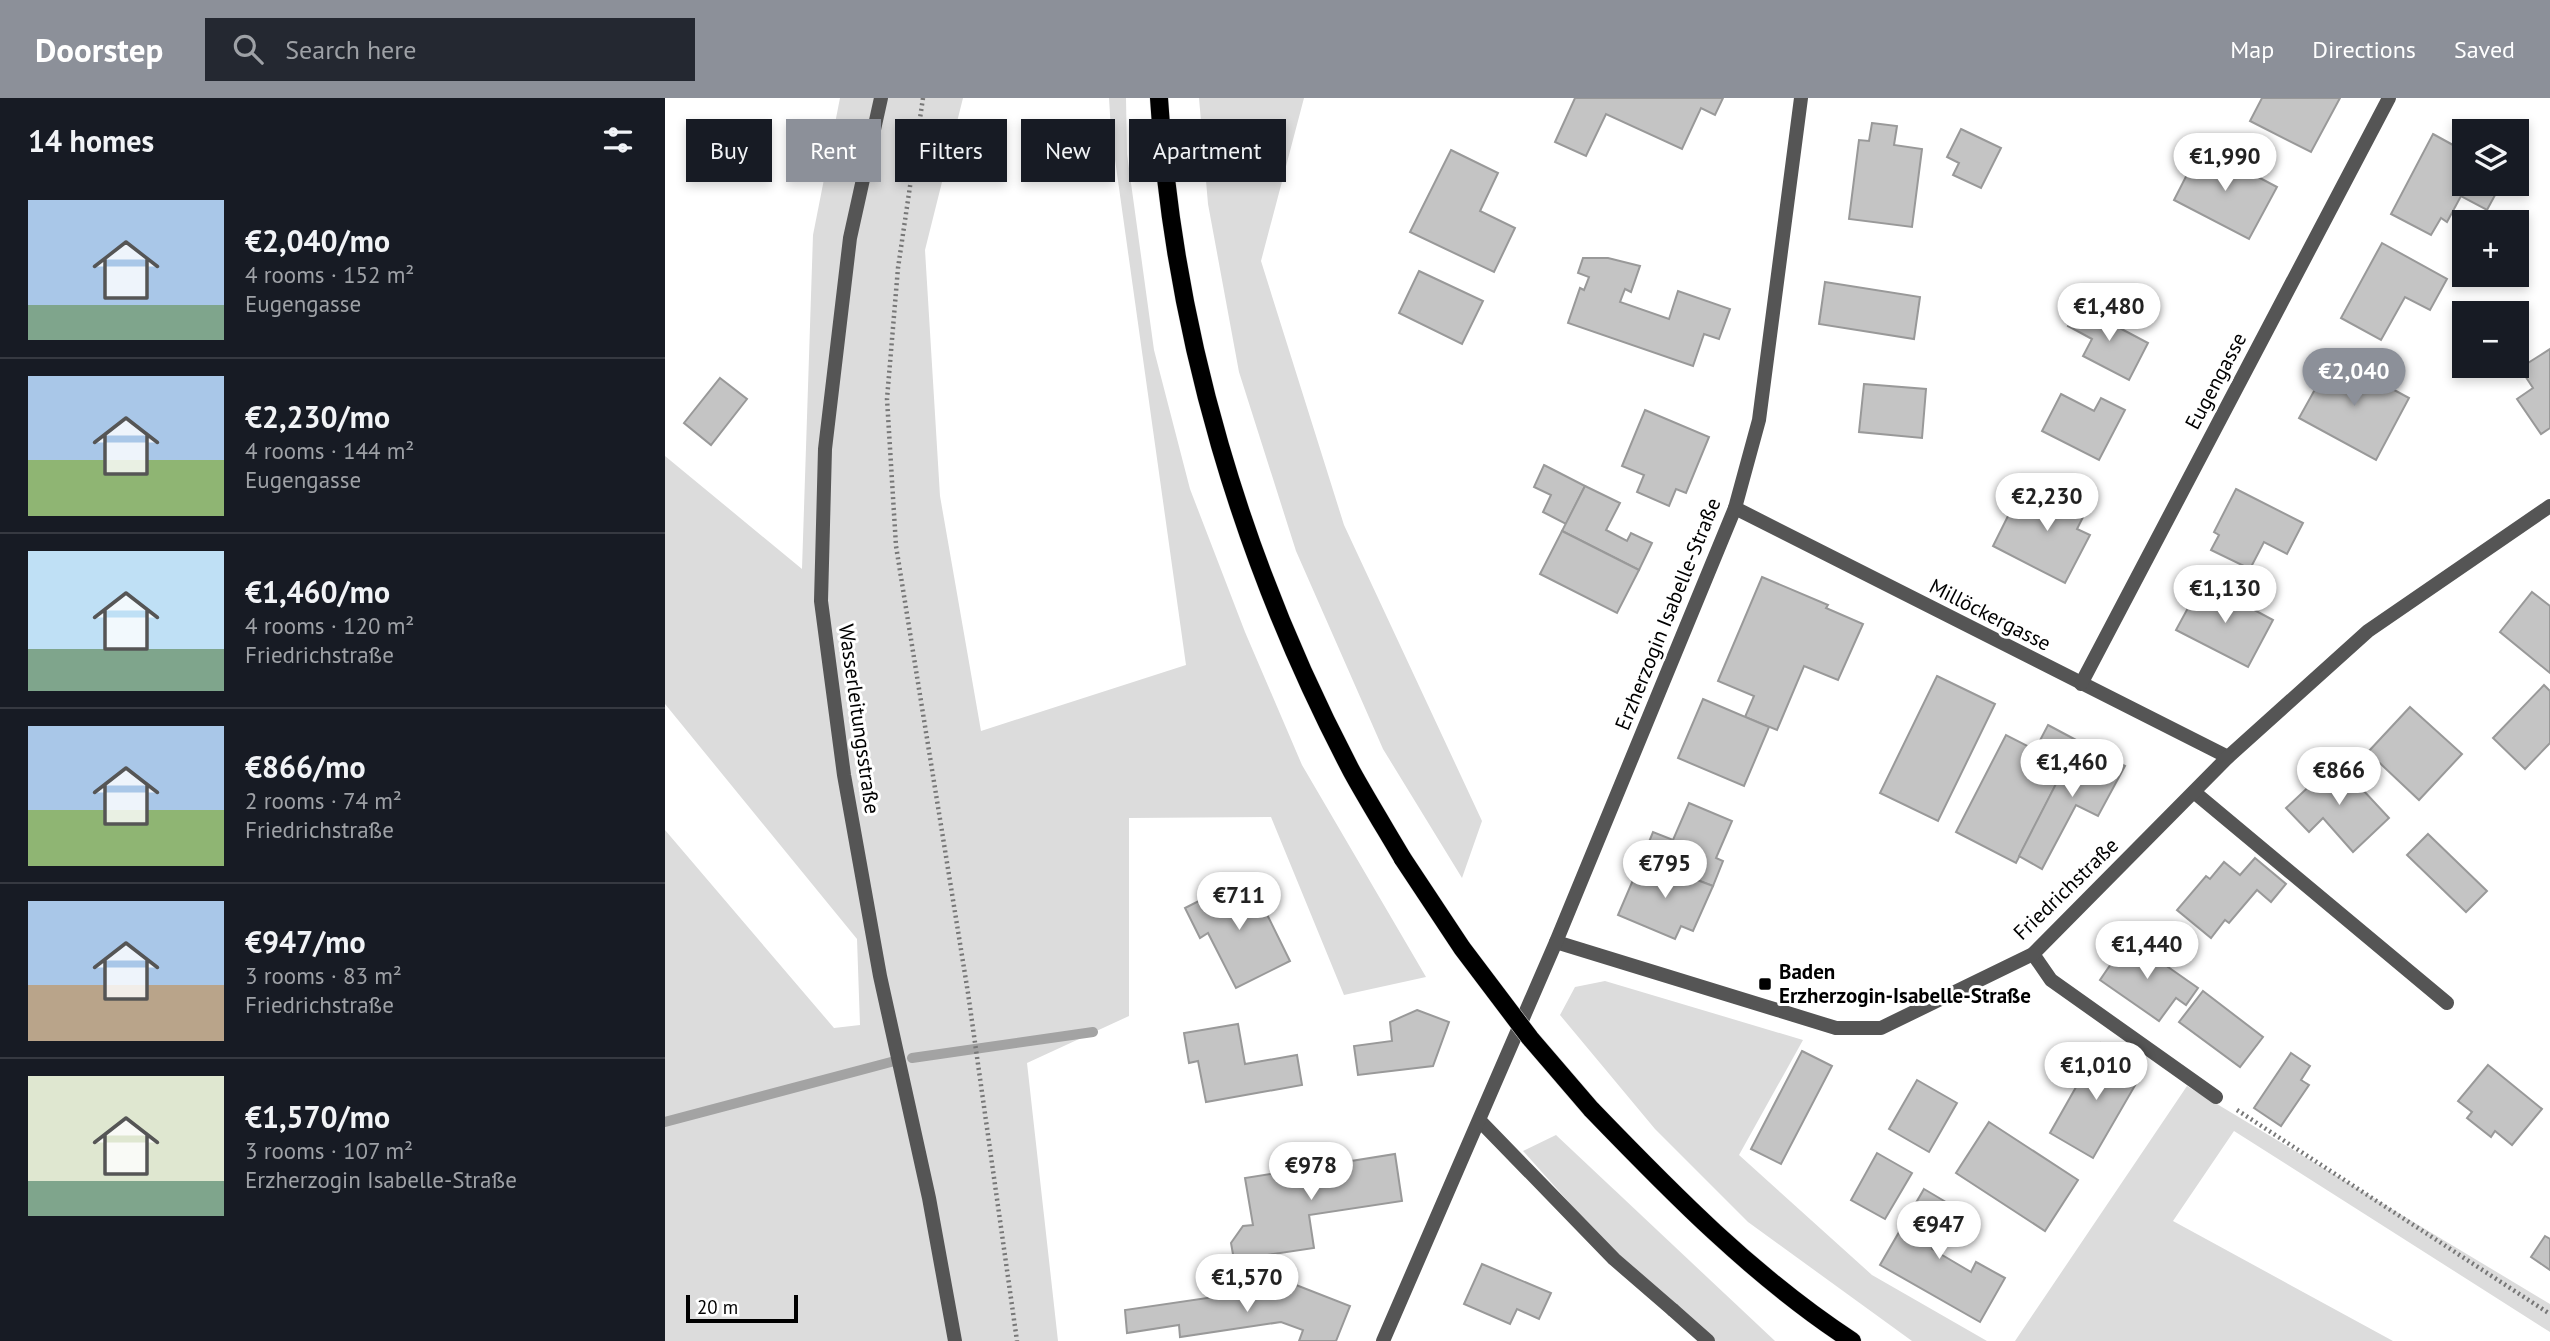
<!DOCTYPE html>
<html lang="en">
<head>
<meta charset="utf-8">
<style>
	body { margin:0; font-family:"PT Sans",sans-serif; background:#242831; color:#f1f3f6; height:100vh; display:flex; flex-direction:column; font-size:26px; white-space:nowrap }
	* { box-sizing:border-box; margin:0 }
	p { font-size:23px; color:#9ea1a6 }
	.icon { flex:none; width:38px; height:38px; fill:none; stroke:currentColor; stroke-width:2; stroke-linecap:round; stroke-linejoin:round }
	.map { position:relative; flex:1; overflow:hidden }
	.side { display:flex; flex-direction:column; background:#171b24; width:665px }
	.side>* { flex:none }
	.guide { position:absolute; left:21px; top:21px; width:665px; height:63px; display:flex; gap:14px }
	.fabs { position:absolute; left:1787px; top:21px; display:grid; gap:14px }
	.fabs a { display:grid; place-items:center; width:77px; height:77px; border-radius:0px; background:#171b24; box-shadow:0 4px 10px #0003; font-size:35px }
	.scale { position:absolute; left:21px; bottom:18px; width:112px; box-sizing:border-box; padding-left:7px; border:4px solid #000; border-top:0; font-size:19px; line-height:24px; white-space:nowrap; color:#000; -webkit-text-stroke:5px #fff; paint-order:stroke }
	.price { position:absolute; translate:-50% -60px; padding:0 16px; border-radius:24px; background:#fff; color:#222; font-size:23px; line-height:46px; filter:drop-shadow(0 2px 4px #0008) }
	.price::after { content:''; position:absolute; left:50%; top:42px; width:21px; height:16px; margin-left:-10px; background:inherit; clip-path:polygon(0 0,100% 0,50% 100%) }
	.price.on { background:#8c9099; color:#fff }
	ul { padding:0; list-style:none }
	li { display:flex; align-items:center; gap:21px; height:175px; padding:0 28px }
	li+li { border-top:2px solid #363941 }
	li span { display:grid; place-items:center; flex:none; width:196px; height:140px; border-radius:0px; color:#555 }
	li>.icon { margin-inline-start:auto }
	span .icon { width:84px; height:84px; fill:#fffc; stroke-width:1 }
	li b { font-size:30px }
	h2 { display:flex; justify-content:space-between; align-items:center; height:84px; padding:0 28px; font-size:30px }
	.tag { padding:0 24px; border-radius:0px; background:#171b24; box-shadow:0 4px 10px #0003; font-size:24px; line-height:63px }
	.tag.on { background:#8c9099; color:#fff }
	header { display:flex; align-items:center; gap:42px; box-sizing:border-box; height:98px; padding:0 35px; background:#8c9099; color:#fff }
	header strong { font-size:33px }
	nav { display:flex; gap:38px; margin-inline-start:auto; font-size:24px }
	.search { width:490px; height:63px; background:#242831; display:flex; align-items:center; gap:18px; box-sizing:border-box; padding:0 24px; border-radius:0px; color:#9ea1a6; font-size:26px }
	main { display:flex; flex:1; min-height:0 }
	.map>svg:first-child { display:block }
	.green { fill:#dcdcdc }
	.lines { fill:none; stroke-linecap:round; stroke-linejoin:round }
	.stream { stroke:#a3a3a3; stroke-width:10 }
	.building { fill:#c4c4c4; stroke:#999; stroke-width:2 }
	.primary-casing { stroke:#dbdbdb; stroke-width:19 }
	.path { stroke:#777; stroke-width:4.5; stroke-dasharray:2 3.5; stroke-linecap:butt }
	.service { stroke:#555; stroke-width:14 }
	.minor { stroke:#555; stroke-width:14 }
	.primary { stroke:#000; stroke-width:18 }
	.primary-bridge-casing { stroke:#dbdbdb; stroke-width:19; stroke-linecap:butt }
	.primary-bridge { stroke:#000; stroke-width:18 }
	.poi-dot { fill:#000; stroke:#fff; stroke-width:2.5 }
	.labels { text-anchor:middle; stroke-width:6; stroke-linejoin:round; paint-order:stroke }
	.street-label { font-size:21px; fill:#000; stroke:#fff }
	.poi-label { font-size:21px; font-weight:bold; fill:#000; stroke:#fff; text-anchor:start }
</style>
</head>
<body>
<header>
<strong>Doorstep</strong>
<div class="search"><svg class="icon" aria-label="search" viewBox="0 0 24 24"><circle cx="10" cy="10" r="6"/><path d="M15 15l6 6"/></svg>Search here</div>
<nav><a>Map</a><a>Directions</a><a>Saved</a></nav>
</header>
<main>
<section class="side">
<h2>14 homes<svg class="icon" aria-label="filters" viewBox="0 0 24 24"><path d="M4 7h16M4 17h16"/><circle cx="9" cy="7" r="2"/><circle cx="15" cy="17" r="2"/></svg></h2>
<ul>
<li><span style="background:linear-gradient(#a9c7e8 75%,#7fa58c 0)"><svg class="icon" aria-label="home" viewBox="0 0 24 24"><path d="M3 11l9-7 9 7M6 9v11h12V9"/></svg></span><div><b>€2,040/mo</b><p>4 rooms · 152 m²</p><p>Eugengasse</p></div></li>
<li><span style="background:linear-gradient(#a9c7e8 60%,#8fb573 0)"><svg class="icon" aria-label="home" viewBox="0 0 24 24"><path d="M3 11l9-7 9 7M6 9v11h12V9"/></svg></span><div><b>€2,230/mo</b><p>4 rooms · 144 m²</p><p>Eugengasse</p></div></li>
<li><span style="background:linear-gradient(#bfe0f5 70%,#7fa58c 0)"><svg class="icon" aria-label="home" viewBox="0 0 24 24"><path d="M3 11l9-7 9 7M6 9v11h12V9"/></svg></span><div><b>€1,460/mo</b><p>4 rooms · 120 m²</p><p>Friedrichstraße</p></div></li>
<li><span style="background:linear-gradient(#a9c7e8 60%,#8fb573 0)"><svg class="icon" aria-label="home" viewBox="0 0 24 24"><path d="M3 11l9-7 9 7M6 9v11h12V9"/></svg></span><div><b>€866/mo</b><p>2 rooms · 74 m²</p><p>Friedrichstraße</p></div></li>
<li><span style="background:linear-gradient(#a9c7e8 60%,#b9a48a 0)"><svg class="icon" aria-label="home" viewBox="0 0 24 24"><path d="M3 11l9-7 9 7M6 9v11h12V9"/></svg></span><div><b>€947/mo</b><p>3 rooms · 83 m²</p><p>Friedrichstraße</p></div></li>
<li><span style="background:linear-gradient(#dfe7d0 75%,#7fa58c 0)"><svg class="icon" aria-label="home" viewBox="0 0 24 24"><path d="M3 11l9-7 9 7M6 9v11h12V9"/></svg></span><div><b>€1,570/mo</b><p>3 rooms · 107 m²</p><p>Erzherzogin Isabelle-Straße</p></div></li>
</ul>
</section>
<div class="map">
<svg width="1885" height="1243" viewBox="0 0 1885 1243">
	<rect width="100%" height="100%" fill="#fff"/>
	<g class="green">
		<polygon points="175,0 298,0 260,152 275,398 316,633 521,567 446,33 444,0 461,0 462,56 489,252 525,391 580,534 637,667 761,879 679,897 606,719 464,720 464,918 362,965 393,1243 0,1243 0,732 169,930 195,927 192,841 0,606 0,358 137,471 148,137"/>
		<polygon points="534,0 639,0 596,163 679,427 817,723 797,780 718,651 631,453 574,274 543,106"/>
		<polygon points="940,883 1138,942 1074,1057 1207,1177 1322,1243 1247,1243 1083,1124 990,1031 895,917 910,889"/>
		<polygon points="1522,988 1885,1206 1885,1234 1569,1033 1508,1123 1728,1243 1350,1243"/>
		<polygon points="891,1037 1110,1243 1049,1243 950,1156 858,1053"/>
	</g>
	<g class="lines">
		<g class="stream">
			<polyline points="247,960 428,934"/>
			<polyline points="0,1024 226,964"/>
		</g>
	</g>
	<g class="building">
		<polygon points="910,0 1058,0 1050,17 1036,10 1017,51 941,16 921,58 890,44"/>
		<polygon points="1597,0 1675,0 1646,54 1585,23"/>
		<polygon points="1207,25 1232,28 1229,47 1257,51 1247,129 1184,121 1194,42 1204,43"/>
		<polygon points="1296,31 1336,50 1316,90 1288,77 1294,65 1282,59"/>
		<polygon points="1768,36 1788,47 1792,39 1799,43 1799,86 1836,86 1822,112 1796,98 1782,124 1776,120 1766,137 1726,116"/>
		<polygon points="1536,49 1612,89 1584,141 1509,102"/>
		<polygon points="786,52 833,75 815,113 850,130 829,174 745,134"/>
		<polygon points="1717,145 1782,181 1765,212 1740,199 1716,242 1676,220"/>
		<polygon points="918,160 943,160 975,168 966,194 960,191 955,204 1004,221 1013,193 1065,211 1054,241 1039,236 1028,268 903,225 915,190 919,192 924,179 913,175"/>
		<polygon points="754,173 818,203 797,246 734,215"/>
		<polygon points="1160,184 1255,199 1249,241 1154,226"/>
		<polygon points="1413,208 1483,245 1464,282 1418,258 1427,241 1403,228"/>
		<polygon points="1885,251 1885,330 1876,336 1852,301 1868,290 1855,270"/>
		<polygon points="1668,259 1744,300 1711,362 1634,320"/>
		<polygon points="55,280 82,301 46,347 19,325"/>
		<polygon points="1199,286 1261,291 1257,340 1194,334"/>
		<polygon points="1396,296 1429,313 1436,300 1460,312 1434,362 1377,333"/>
		<polygon points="980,312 1044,339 1021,395 1011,391 1004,408 972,394 979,377 957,368"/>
		<polygon points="879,367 920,388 901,426 878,414 886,397 869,389"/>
		<polygon points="1392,384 1427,401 1412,431 1425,437 1400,485 1328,448 1352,400 1377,413"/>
		<polygon points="920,388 955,405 941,432 962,443 966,435 987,445 974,472 897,433"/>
		<polygon points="1571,391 1638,425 1622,456 1599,444 1585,471 1546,452 1554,437 1549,434"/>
		<polygon points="897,433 974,472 952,515 875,476"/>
		<polygon points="1097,479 1163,507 1161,510 1198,526 1173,582 1139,568 1112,632 1080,619 1089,598 1053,583"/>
		<polygon points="1537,484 1608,522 1583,569 1511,532"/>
		<polygon points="1867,494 1885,508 1885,575 1835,534"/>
		<polygon points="1272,578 1330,606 1273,723 1215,695"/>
		<polygon points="1879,587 1885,593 1885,645 1860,671 1828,640"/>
		<polygon points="1038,601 1104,629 1079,688 1013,660"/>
		<polygon points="1745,609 1797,656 1754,702 1703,654"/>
		<polygon points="1383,627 1413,643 1351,765 1291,734 1341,637 1370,652"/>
		<polygon points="1413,643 1460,668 1433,718 1411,707 1377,771 1354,758"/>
		<polygon points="1671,663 1724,720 1688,754 1658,720 1644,734 1621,710"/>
		<polygon points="1024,705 1067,723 1051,760 1058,763 1048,788 977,761 988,734 1008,742"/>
		<polygon points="1763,736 1822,793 1801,814 1742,757"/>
		<polygon points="1590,760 1621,786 1606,804 1592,792 1564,825 1560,822 1546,840 1512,812 1541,778 1545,781 1559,764 1575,777"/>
		<polygon points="977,761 1048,788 1028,833 1016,828 1010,841 953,817"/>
		<polygon points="583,778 625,863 571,890 543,835 535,840 520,810"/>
		<polygon points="1463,841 1533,890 1521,907 1511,900 1494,923 1435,882"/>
		<polygon points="1538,893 1598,939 1575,969 1514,924"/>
		<polygon points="752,912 784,924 768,968 693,977 689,948 727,943 725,924"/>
		<polygon points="573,926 580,966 632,957 637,987 541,1004 533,963 524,965 519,935"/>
		<polygon points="1436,945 1467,963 1459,977 1472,984 1428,1060 1385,1035"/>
		<polygon points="1137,953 1167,968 1116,1066 1086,1051"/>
		<polygon points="1626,955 1645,968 1636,982 1644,987 1616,1028 1589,1010"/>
		<polygon points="1823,967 1877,1011 1847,1047 1830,1033 1826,1039 1802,1020 1807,1014 1793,1003"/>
		<polygon points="1252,982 1292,1005 1264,1054 1224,1031"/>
		<polygon points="1324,1024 1413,1082 1380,1133 1291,1075"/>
		<polygon points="1212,1055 1247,1075 1220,1121 1186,1102"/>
		<polygon points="730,1056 737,1103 644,1117 649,1150 569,1162 566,1145 578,1128 588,1127 580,1080"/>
		<polygon points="1259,1091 1291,1110 1267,1151 1306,1174 1311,1164 1340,1180 1315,1224 1215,1167"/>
		<polygon points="1880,1138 1885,1141 1885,1172 1866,1159"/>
		<polygon points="817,1166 886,1195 874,1221 852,1211 845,1226 799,1206"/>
		<polygon points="631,1187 685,1208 671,1243 634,1243 638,1232 616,1224 515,1239 514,1227 462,1235 460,1212"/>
	</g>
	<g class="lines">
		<defs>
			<g id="primary">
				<path d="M494,0C508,234 578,467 687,674C703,703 721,732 738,761"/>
				<path d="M926,1011C1007,1095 1089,1179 1187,1243"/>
			</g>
		</defs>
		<use href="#primary" class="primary-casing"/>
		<g class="path">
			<polyline points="258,0 233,170 222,301 231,448 303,895 352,1243"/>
			<polyline points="1572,1012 1885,1216"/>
		</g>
		<g class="service">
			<polyline points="1529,694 1782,905"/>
			<polyline points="1368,856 1386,882 1551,999"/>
			<polyline points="1008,1212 1043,1243"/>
		</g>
		<g class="minor">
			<polyline points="216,0 185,140 160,351 156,503 179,677 215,878 264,1100 290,1243"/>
			<polyline points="1070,410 1563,659"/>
			<polyline points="1416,586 1724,0"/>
			<polyline points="891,844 1171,930 1216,930 1368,856 1563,659 1703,533 1885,408"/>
			<polyline points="815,1023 949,1161 1008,1212"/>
			<polyline points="718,1243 891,844 1070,410 1094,322 1136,0"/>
		</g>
		<use href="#primary" class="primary"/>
		<defs>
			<polyline id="primary-bridge" points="738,761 797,850 865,940 926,1011"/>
		</defs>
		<use href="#primary-bridge" class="primary-bridge-casing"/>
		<use href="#primary-bridge" class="primary-bridge"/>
	</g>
	<rect class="poi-dot" x="1093" y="879" width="14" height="14" rx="3.5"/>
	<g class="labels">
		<g class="street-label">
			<text transform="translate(1551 283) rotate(-62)" y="7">Eugengasse</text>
			<text transform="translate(1003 516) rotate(-68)" y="7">Erzherzogin Isabelle-Straße</text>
			<text transform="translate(1325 517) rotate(27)" y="7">Millöckergasse</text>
			<text transform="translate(194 621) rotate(82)" y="7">Wasserleitungsstraße</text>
			<text transform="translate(1401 791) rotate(-44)" y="7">Friedrichstraße</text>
		</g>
		<g class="poi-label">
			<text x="1114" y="881">Baden<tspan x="1114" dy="24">Erzherzogin-Isabelle-Straße</tspan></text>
		</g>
	</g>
</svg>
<div class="fabs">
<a><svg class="icon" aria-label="layers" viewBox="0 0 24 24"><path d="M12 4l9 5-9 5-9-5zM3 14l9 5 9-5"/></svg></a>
<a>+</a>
<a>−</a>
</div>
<div class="scale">20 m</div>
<b class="price" style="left:1560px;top:95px">€1,990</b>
<b class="price" style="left:1444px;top:245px">€1,480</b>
<b class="price on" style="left:1689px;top:310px">€2,040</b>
<b class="price" style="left:1382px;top:435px">€2,230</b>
<b class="price" style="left:1560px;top:527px">€1,130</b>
<b class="price" style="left:1407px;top:701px">€1,460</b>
<b class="price" style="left:1674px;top:709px">€866</b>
<b class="price" style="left:1000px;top:802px">€795</b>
<b class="price" style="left:574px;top:834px">€711</b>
<b class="price" style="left:1482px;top:883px">€1,440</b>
<b class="price" style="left:1431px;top:1004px">€1,010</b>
<b class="price" style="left:646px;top:1104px">€978</b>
<b class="price" style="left:1274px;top:1163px">€947</b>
<b class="price" style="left:582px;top:1216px">€1,570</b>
<div class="guide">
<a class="tag">Buy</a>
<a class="tag on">Rent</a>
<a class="tag">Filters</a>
<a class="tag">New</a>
<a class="tag">Apartment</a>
</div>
</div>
</main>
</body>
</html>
